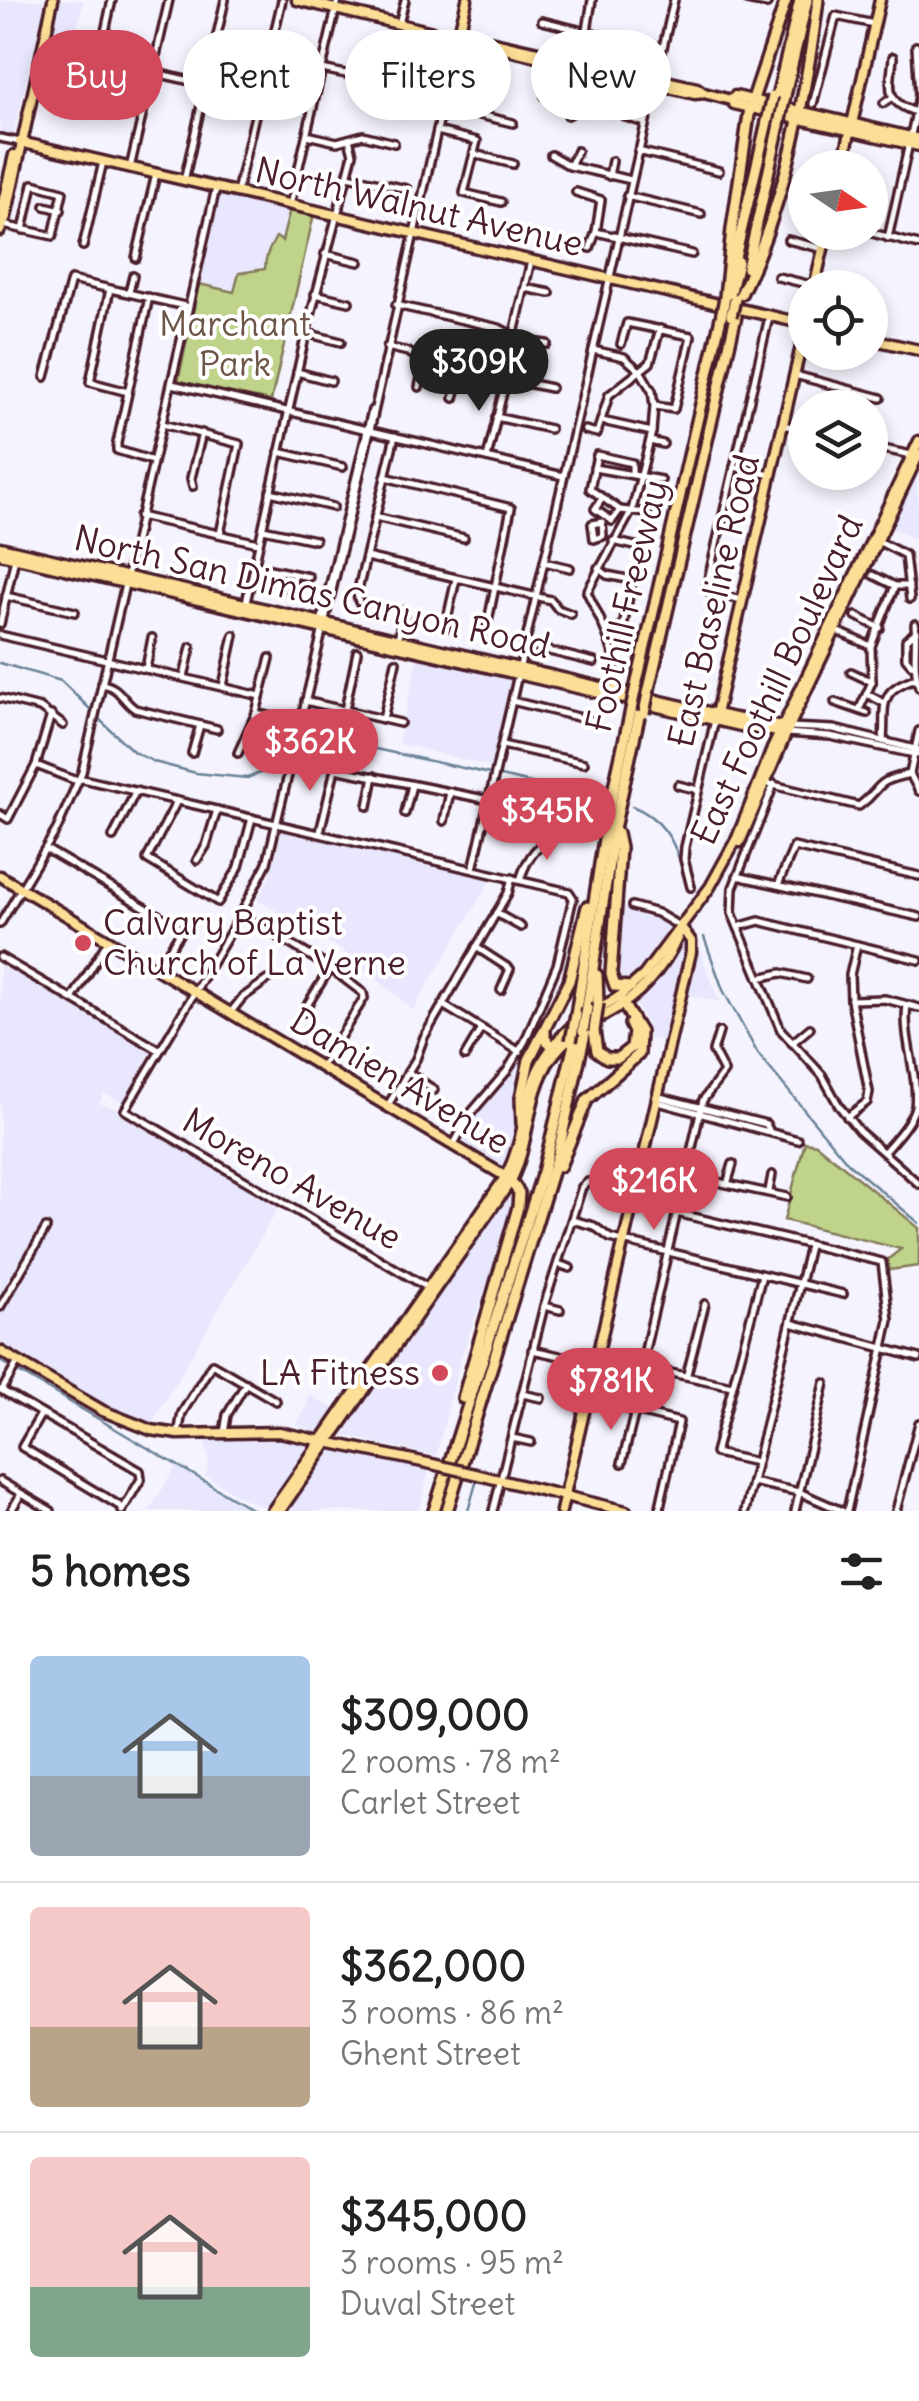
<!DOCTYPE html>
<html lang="en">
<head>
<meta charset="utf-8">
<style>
	body { margin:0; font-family:Delius,sans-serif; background:#f2f2f2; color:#222; height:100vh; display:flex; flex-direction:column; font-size:38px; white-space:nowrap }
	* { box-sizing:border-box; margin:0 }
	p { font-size:32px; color:#767676 }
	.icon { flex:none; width:55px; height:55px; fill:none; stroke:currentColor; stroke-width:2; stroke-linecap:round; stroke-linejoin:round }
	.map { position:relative; height:1511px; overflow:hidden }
	.side { display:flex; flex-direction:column; background:#fff; flex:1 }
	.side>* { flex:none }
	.top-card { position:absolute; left:30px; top:30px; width:860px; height:90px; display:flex; gap:20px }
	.needle { width:65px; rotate:103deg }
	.buttons { position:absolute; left:788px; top:150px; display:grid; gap:20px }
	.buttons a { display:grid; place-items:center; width:100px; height:100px; border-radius:50%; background:#fff; box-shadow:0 5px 15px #0003; font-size:50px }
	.price { position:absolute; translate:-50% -85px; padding:0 22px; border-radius:35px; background:#d1495b; color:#fff; font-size:32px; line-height:65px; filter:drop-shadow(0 2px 5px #0008) }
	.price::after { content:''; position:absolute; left:50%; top:60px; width:30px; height:22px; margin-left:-15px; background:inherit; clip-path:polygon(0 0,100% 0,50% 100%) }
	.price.current { background:#222; color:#fff }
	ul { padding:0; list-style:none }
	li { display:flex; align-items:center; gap:30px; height:250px; padding:0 30px }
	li+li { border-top:2px solid #e0e0e0 }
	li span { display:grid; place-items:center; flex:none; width:280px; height:200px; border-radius:10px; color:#555 }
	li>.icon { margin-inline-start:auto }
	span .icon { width:120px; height:120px; fill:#fffc; stroke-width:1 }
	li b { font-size:42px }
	h2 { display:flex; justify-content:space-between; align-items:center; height:120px; padding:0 30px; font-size:42px }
	.tag { padding:0 35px; border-radius:45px; background:#fff; box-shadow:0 5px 15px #0003; font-size:35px; line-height:90px }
	.tag.current { background:#d1495b; color:#fff }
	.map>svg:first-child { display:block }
	.built { fill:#e9e7fd }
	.green { fill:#bfd48a; stroke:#847a5a; stroke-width:2.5 }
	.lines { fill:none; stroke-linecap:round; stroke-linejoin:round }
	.stream { stroke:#698197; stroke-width:2.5 }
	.minor-casing { stroke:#4a1f2b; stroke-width:12 }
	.major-casing { stroke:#4a1f2b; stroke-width:15 }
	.highway-casing { stroke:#4a1f2b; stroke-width:16 }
	.minor { stroke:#fff; stroke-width:5 }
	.major { stroke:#fcde96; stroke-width:8 }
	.highway { stroke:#fcde96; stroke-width:9 }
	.major-bridge-casing { stroke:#4a1f2b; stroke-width:15; stroke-linecap:butt }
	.highway-bridge-casing { stroke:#4a1f2b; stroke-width:16; stroke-linecap:butt }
	.major-bridge { stroke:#fcde96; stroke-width:8 }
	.highway-bridge { stroke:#fcde96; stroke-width:9 }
	.poi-dot { fill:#d1495b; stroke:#fff; stroke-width:4 }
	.labels { text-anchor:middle; stroke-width:8; stroke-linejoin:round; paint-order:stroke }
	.street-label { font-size:35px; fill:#4a1f2b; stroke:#fff }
	.park-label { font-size:35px; fill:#6d5548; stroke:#fff }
	.poi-label { font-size:35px; fill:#4a1f2b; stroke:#fff; text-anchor:start }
</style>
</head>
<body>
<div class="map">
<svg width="919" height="1511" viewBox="0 0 919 1511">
	<rect width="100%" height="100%" fill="#f5f4fe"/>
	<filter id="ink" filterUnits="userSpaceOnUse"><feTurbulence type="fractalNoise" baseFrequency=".01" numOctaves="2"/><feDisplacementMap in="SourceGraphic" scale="20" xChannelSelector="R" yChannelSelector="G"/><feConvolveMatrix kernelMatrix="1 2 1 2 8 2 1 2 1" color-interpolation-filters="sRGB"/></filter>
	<g filter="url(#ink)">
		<g class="built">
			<polygon points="0,0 45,0 13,137 0,134"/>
			<polygon points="57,0 84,0 72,49 47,43"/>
			<polygon points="220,193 290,209 282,242 265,259 266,269 235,292 199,284"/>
			<polygon points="916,473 919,509 919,541 890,527"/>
			<polygon points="418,656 511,678 491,767 398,743"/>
			<polygon points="282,830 492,878 413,1010 343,951 258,900 271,873"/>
			<polygon points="624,906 657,914 677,928 688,944 688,961 667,1042 650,1039 646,1022 623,983 619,970"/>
			<polygon points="699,944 710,980 720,1002 687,995"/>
			<polygon points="0,963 151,1052 124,1102 104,1094 99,1103 122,1110 280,1205 152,1423 105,1404 0,1341"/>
			<polygon points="523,1053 512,1144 505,1163 501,1165 462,1144 461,1138 483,1103 508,1077"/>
			<polygon points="507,1194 512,1202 501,1245 461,1358 436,1456 343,1435 342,1430"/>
			<polygon points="310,1395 334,1409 318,1432 295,1425 309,1404 306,1402"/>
			<polygon points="270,1438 309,1444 309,1448 266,1507 250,1502 205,1476 209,1461 205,1440"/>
			<polygon points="332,1450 429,1471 419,1511 287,1511"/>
			<polygon points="176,1466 252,1511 149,1511"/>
		</g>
		<g class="green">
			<polygon points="107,65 148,76 138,118 97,108"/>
			<path d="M290,209L314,214L271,401L178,382L199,284L234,292L239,273L265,269C265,256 270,248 276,237L282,241Z"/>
			<polygon points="805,1142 816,1144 919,1228 919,1266 889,1270 887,1260 901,1249 784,1220"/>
		</g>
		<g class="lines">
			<g class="stream">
				<polyline points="0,663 61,681 91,710"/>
				<polyline points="100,720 134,752 154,762 196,773 247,778 281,765"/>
				<polyline points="301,754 338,743 357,745 490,774"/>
				<polyline points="500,776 602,799"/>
				<path d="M632,806C663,818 677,843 683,874"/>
				<polyline points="704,937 723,990 758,1054 848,1163 919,1223"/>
				<polyline points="0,1361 255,1511"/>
				<polyline points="468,1511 476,1483"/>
			</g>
			<defs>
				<g id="minor">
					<polyline points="747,0 767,4"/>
					<polyline points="542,21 603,36"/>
					<polyline points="399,24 405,0"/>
					<polyline points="42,47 313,109"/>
					<path d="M893,57C891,85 882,102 916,112"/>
					<polyline points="99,59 112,0"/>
					<polyline points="582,62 592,0"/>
					<polyline points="322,69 445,95"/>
					<polyline points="570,92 623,106 626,117 645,123"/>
					<polyline points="545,96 553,60"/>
					<polyline points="884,103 893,97"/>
					<polyline points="813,104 836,16 874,24"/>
					<polyline points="442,106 513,123"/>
					<polyline points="568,115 581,107 584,96"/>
					<polyline points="437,131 477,141 464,193 501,202"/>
					<polyline points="307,135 337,142 363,135 394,143"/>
					<polyline points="0,138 20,142"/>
					<polyline points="638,151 719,171"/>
					<polyline points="474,154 513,164"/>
					<polyline points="551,155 570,166 631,180"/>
					<polyline points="570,166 577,151"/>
					<polyline points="130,168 169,0"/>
					<polyline points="348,176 407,189"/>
					<polyline points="609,176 612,161"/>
					<polyline points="184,181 225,0"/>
					<polyline points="237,192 282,0"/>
					<polyline points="576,192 601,200 596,232 692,254"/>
					<polyline points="627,196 701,214"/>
					<polyline points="290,205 338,0"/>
					<polyline points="45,206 61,210"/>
					<polyline points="3,225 53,236 63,192 33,184 23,230"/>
					<polyline points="868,232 919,245"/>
					<polyline points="888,238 916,112 919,95 916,46"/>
					<polyline points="788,240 824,249"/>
					<polyline points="83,246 103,162"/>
					<polyline points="590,248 596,232"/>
					<polyline points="325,254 359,262"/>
					<polyline points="136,258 156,174"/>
					<polyline points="778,277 815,286"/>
					<polyline points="525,288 550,293"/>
					<polyline points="110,289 90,382 128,392"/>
					<polyline points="129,292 133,276"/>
					<polyline points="315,294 349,302"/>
					<polyline points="149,297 117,443 117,450 153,461"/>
					<polyline points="396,305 499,328 523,341 547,344"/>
					<polyline points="306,333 341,342"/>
					<polyline points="513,338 531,261"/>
					<polyline points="621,344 627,323 691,336 674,409 655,406"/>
					<polyline points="387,347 408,352 425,362 551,388"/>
					<path d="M593,350L624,357L641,372L652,391L654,406L652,432L632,510L587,592C602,623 620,654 615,690"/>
					<polyline points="297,372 331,381"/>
					<polyline points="795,375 881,398"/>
					<polyline points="45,377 71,280 189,307"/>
					<polyline points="172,384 563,476"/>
					<polyline points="419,387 425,362"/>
					<polyline points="454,398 461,371"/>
					<polyline points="496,417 550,429"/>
					<polyline points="602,421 652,432"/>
					<polyline points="162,424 239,444 220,534"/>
					<polyline points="783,425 805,430"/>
					<polyline points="585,430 597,433 609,395 650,363 660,329"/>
					<polyline points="650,441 663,444"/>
					<polyline points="870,446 911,455"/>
					<polyline points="279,452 343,467"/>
					<polyline points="487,458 506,380"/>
					<polyline points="734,467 771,475"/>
					<polyline points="594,468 661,480"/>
					<polyline points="632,474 632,463 597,455 590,489 620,510 647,513"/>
					<polyline points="385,477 511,508 485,636"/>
					<polyline points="193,486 191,478 202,433"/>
					<polyline points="270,492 333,507"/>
					<polyline points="601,500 595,509 612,521 620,510"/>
					<polyline points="139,516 258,543"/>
					<polyline points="375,517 464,538"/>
					<polygon points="602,522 603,536 594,539 592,524"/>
					<polyline points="263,529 315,540"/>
					<polyline points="876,540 905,555 910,599"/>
					<polyline points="613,541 639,547"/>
					<polyline points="366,557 551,600 558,609 571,614"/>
					<polyline points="544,562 570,568"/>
					<polyline points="255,566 309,577"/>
					<polyline points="598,568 607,575 632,580 623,627 607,629"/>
					<polyline points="873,575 895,586 909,586"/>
					<polyline points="291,594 294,576"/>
					<polyline points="6,596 75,612"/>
					<polyline points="742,600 710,593 707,584 769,317"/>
					<polyline points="359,602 357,594 395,436"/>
					<polyline points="245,607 306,333 353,154 349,139"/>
					<polyline points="856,616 880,628"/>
					<polyline points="321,622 372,410"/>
					<polyline points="0,624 15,558"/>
					<path d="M915,624C917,646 912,665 919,687"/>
					<polyline points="445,628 456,579"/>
					<polyline points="832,629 871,646"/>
					<polyline points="0,635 260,696"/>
					<polyline points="397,643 404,611"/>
					<polyline points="525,645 594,662"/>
					<polyline points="912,665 906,658 906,640 916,632"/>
					<polyline points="146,668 152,638"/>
					<polyline points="851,672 872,682"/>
					<polyline points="184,677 191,647"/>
					<path d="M102,684C120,687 122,700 135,709L217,729"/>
					<polyline points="223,686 234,635"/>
					<polyline points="867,694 884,703"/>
					<polyline points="0,698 40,708 63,725"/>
					<polyline points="305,701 400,723"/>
					<polyline points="512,701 594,721"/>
					<polyline points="835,702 867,713"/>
					<polyline points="345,710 357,652"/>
					<polyline points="859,710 872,682 871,646 895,586"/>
					<polyline points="256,713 300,723"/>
					<polyline points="383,719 396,662"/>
					<polyline points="790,727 834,729 919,750"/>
					<polyline points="919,731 910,774 919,791"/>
					<polyline points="786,733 830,736 919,755"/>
					<path d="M883,741C886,706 876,691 916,678"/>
					<polyline points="502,745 584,763"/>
					<polyline points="192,753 200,725"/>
					<polyline points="238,753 256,713 270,658"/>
					<polyline points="36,765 74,780 83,779 569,892 573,898 557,965 525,1041 507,1071 471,1113 454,1144"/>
					<path d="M765,783L859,806C884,788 871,782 910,774"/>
					<polyline points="774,784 733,888 732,913 781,1030 822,1075 839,1106 859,1131 919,1184"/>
					<polyline points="678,785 698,790"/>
					<polyline points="177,801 147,859 218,902 239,867 252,818"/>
					<polyline points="368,806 374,776"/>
					<polyline points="405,813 412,785"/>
					<polyline points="0,814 8,819 36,765 51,715"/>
					<polyline points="444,821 450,792"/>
					<polyline points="320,832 335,769 489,800"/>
					<polyline points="113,837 136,791"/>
					<polyline points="46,849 163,918"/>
					<polyline points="197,860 206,846 217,810"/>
					<polyline points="473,869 674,0"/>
					<polyline points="737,876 919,917"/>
					<path d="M520,880C527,857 539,841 562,833"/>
					<polyline points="778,885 794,847 919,876"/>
					<polyline points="691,887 684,859 685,847 715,720"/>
					<polyline points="632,906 657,913 679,926"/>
					<polyline points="496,913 521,927"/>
					<polyline points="241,914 330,968 363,993 364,998 322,1066"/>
					<polyline points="0,924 57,829 82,772 216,188"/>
					<polyline points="738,927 759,921 919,960"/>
					<polyline points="476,947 510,969 501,990"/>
					<polyline points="0,957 159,1050"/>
					<polyline points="157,969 183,928"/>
					<polyline points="759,978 781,973 807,979"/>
					<polyline points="72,999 108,941"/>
					<polyline points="851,1000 885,999 919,1008"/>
					<polyline points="443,1005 520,1052"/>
					<polyline points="231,1012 242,998 267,980"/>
					<polyline points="303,1012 330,968"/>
					<polyline points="792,1043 810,1028"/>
					<polyline points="465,1056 481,1029"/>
					<polyline points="408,1072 434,1090"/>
					<polyline points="656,1096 766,1124 769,1130"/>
					<polyline points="658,1102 798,1140"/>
					<polyline points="388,1105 416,1059 424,1037 508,893 512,878"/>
					<polyline points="847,1117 867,1102 869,1092 851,1000 850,975 857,945"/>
					<path d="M884,1152C895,1139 910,1124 915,1107C919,1074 902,1038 907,1005"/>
					<polyline points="685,1175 787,1197"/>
					<polyline points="728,1181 733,1164"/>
					<polyline points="769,1191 772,1175"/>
					<polyline points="677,1213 882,1262 889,1320 847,1511"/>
					<polyline points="572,1220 594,1226 610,1238 843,1294"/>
					<polyline points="558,1264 570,1268"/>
					<polyline points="430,1289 125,1110 241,914 267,863 366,448 458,37"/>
					<polyline points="544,1306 560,1310"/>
					<polyline points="0,1307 46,1228"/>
					<polyline points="791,1323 919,1358"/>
					<polyline points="532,1350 560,1356 596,1357 732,1386"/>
					<polyline points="641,1367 703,1100 724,1072 713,1051 719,1032"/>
					<polyline points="687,1374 705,1304"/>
					<polyline points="1,1390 140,1471 141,1479 122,1511"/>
					<polyline points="2,1390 18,1362"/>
					<polyline points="522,1394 541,1398"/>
					<polyline points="587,1399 679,1422 659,1511"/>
					<polyline points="41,1414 22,1447 123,1508"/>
					<polyline points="224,1433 227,1415 246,1383"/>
					<polyline points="178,1434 182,1413 212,1364 276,1401"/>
					<polyline points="512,1438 531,1442"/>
					<polyline points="756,1462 715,1453 762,1275"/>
					<polyline points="622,1463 635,1411"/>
					<polyline points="0,1481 51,1511"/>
					<polyline points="752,1482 799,1492 842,1511"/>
					<polyline points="11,1511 21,1494"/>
					<polyline points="493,1511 544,1306 582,1187 588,1182"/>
					<polyline points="745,1511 809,1246"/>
					<polyline points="795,1511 825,1383"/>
					<polyline points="896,1511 919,1423"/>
				</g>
				<g id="major">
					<polyline points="297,0 695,94 704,93"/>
					<polyline points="458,37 467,36 697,88 704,93 731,100 734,104 919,146"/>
					<polyline points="458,37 467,0"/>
					<polyline points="731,100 735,96 919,139"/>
					<polyline points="20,142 805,324"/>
					<polyline points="842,168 880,0"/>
					<polyline points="0,215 14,155"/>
					<polyline points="0,231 6,217 53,0"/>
					<polyline points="814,288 827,232"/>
					<polyline points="870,339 919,350"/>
					<polyline points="0,547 734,718 789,727"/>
					<polyline points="0,554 745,727 786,733"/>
					<polyline points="716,714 805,329"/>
					<polyline points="740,842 789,727 919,454"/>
					<polyline points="0,876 508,1178"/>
					<polyline points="594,1011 619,997 644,975 710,887 737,838 772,749 919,441"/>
					<polyline points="0,1351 103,1411 151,1430 178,1434 279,1432 432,1464"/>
					<polyline points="475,1474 626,1511"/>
					<path d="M272,1511L506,1176C536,1115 514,1078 574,1024"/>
					<path d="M280,1511L511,1181C531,1141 526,1094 552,1057C570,1032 595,1021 620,1006C646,989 672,957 681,927"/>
					<polyline points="561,1511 691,952 691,941 681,927"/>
				</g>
				<g id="highway">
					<polyline points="777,97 800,0"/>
					<polyline points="784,100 807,0"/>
					<polyline points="733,266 767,122"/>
					<polyline points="747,268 779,125"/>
					<path d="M741,294C784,207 806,96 818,0"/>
					<polyline points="730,295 738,262"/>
					<polyline points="725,297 732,229 750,108 786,0"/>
					<polyline points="636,686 722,313"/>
					<polyline points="649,689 736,316"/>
					<polyline points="617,833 620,848 611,974 615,986 631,987"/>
					<polyline points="597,975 598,1003"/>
					<polyline points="587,1008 615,824 640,712"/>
					<polyline points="576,1015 608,814 631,710"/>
					<polyline points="545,1031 545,1039 557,1050"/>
					<polyline points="594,1031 597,1051 607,1058 618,1058 632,1047 634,1032 630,1024"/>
					<polyline points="522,1124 521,1098 529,1060 569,981 587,907"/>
					<polyline points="560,1166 587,1100 639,1054 640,1032 619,997"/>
					<polyline points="463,1398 518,1207 519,1193 511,1181"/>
					<polyline points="434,1511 543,1172 576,1036"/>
					<polyline points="447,1511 558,1153 586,1029"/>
				</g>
			</defs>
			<use href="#minor" class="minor-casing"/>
			<use href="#major" class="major-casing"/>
			<use href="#highway" class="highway-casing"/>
			<use href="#minor" class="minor"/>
			<use href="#major" class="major"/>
			<use href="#highway" class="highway"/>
			<defs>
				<polyline id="major-bridge" points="432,1464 475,1474"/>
				<g id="highway-bridge">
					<polyline points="767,122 773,96"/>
					<polyline points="779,125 784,100"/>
					<polyline points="722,313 725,297"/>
					<polyline points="731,316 735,299"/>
					<polyline points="631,710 636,686"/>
					<polyline points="644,713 649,689"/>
					<polyline points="583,1031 587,1008"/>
					<polyline points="594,1031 598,1003"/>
					<polyline points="571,1041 576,1015"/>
				</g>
			</defs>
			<use href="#major-bridge" class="major-bridge-casing"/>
			<use href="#highway-bridge" class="highway-bridge-casing"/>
			<use href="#major-bridge" class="major-bridge"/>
			<use href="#highway-bridge" class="highway-bridge"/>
		</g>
	</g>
	<g class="poi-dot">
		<circle cx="83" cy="943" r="10"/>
		<circle cx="440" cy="1373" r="10"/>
	</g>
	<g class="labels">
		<g class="street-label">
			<text transform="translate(419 207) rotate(13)" y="12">North Walnut Avenue</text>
			<text transform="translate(312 592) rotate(13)" y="12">North San Dimas Canyon Road</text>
			<text transform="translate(714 601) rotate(-77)" y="12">East Baseline Road</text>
			<text transform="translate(627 606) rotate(-77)" y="12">Foothill Freeway</text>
			<text transform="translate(777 680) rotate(-65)" y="12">East Foothill Boulevard</text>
			<text transform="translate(400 1081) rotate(31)" y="12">Damien Avenue</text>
			<text transform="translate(292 1179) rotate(30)" y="12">Moreno Avenue</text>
		</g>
		<g class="park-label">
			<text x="235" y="336">Marchant<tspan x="235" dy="40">Park</tspan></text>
		</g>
		<g class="poi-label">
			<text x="103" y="935">Calvary Baptist<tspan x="103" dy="40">Church of La Verne</tspan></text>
			<text x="420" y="1385" text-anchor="end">LA Fitness</text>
		</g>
	</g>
</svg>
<div class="buttons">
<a><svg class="needle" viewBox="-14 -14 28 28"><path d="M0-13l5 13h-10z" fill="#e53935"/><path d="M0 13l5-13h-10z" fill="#767676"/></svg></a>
<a><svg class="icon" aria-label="locate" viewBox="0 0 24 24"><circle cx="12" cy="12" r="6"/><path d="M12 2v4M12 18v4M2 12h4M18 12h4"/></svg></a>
<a><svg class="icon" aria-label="layers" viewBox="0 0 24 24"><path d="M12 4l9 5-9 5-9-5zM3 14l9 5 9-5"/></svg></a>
</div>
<b class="price current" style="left:479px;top:414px">$309K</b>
<b class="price" style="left:310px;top:794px">$362K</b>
<b class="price" style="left:547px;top:863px">$345K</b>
<b class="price" style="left:654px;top:1233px">$216K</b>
<b class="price" style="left:611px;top:1433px">$781K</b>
<div class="top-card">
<a class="tag current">Buy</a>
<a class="tag">Rent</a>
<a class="tag">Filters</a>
<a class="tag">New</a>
</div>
</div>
<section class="side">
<h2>5 homes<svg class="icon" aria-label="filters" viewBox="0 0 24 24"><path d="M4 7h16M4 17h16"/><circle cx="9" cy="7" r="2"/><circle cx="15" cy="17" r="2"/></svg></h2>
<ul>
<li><span style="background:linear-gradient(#a9c7e8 60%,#9aa5b1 0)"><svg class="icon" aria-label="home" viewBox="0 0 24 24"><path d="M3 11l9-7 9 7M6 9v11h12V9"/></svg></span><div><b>$309,000</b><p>2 rooms · 78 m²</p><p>Carlet Street</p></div></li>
<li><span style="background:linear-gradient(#f6c9c9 60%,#b9a48a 0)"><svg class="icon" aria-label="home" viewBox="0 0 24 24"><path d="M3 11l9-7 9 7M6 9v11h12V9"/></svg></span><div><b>$362,000</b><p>3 rooms · 86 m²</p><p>Ghent Street</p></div></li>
<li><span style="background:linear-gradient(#f6c9c9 65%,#7fa58c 0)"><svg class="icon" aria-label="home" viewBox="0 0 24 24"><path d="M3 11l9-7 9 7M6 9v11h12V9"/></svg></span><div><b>$345,000</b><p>3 rooms · 95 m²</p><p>Duval Street</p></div></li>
</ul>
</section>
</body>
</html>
